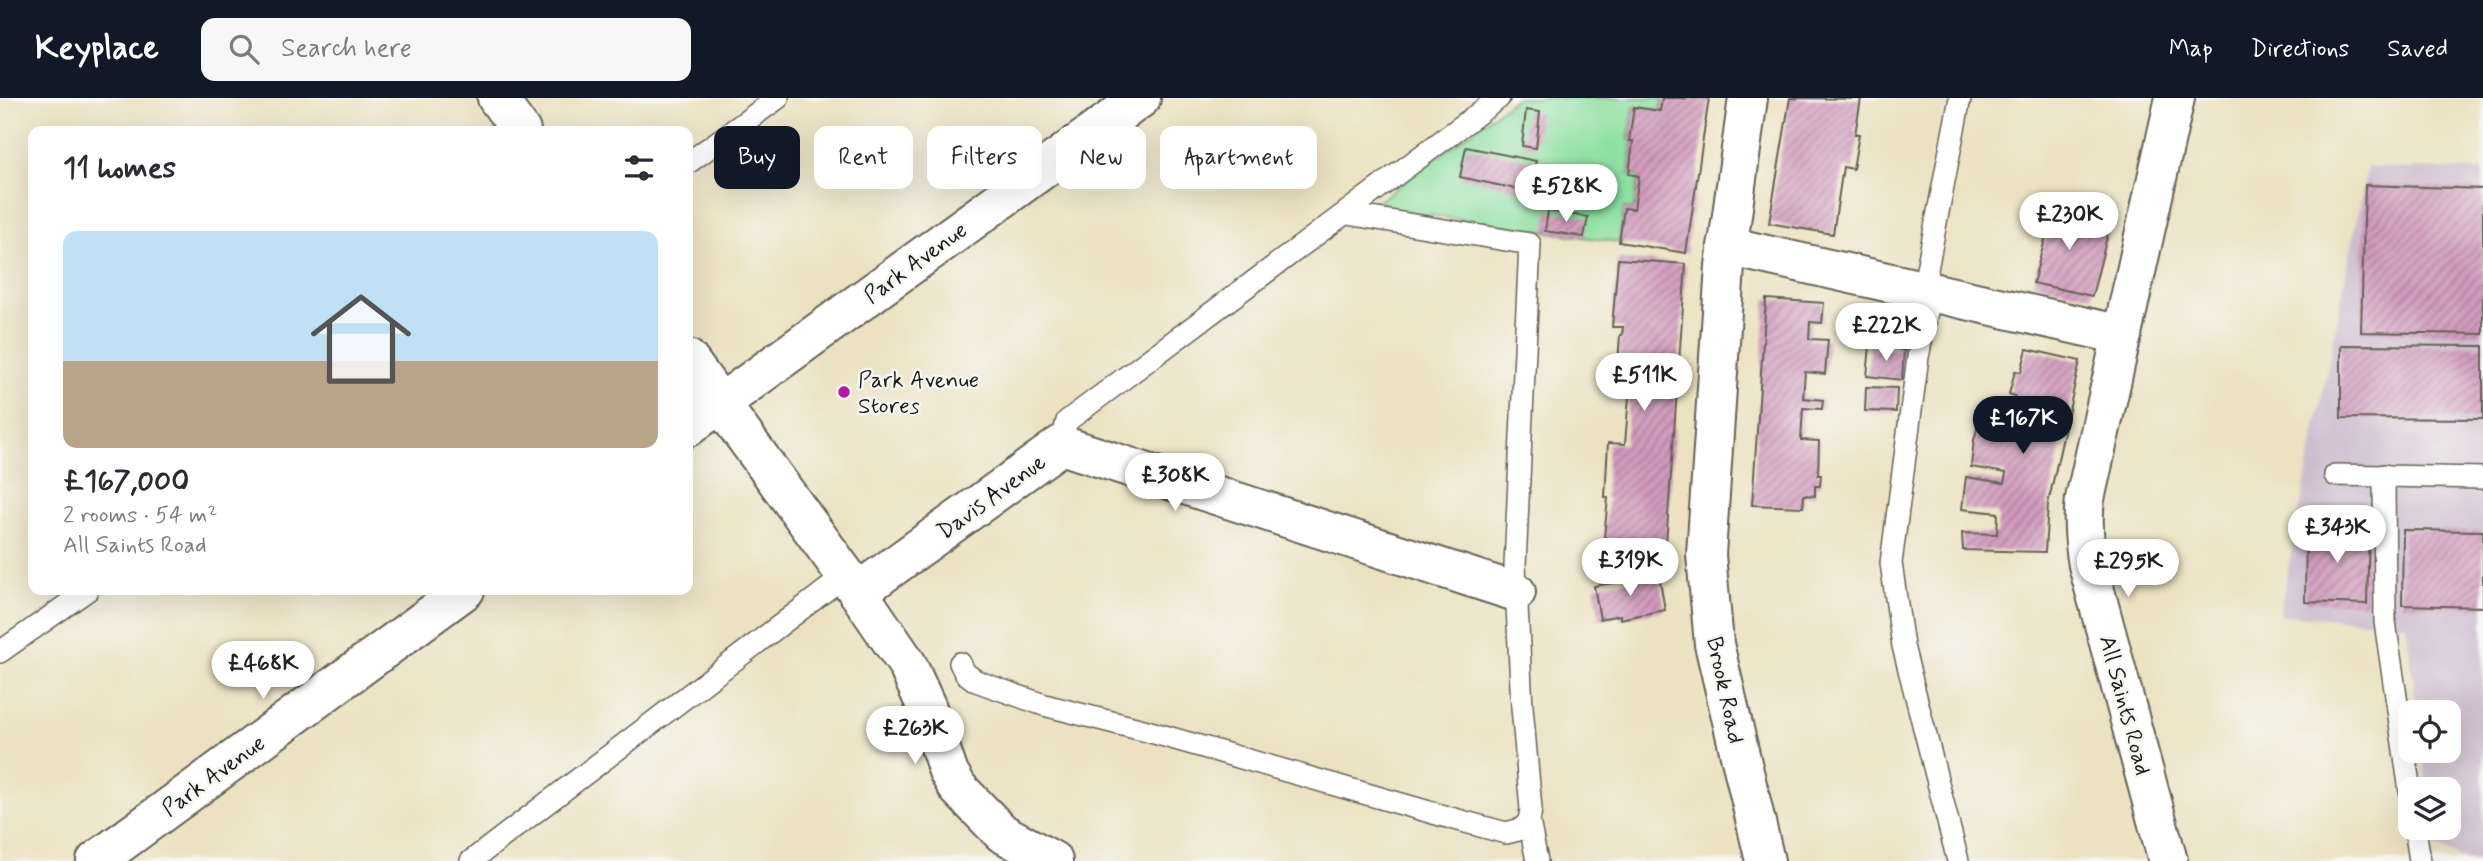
<!DOCTYPE html>
<html lang="en">
<head>
<meta charset="utf-8">
<style>
	body { margin:0; font-family:Mynerve,sans-serif; background:#f7f7f7; color:#2b2b33; height:100vh; display:flex; flex-direction:column; font-size:26px; white-space:nowrap }
	* { box-sizing:border-box; margin:0 }
	p { font-size:23px; color:#7c7c81 }
	.icon { flex:none; width:38px; height:38px; fill:none; stroke:currentColor; stroke-width:2; stroke-linecap:round; stroke-linejoin:round }
	.map { position:relative; flex:1; overflow:hidden }
	.panel { position:absolute; left:28px; top:28px; width:665px; height:469px; display:flex; flex-direction:column; background:#fff; border-radius:14px; box-shadow:0 7px 28px #0002 }
	.panel>* { flex:none }
	.guide { position:absolute; left:714px; top:28px; width:665px; height:63px; display:flex; gap:14px }
	.buttons { position:absolute; left:2398px; top:602px; display:grid; gap:14px }
	.buttons a { display:grid; place-items:center; width:63px; height:63px; border-radius:14px; background:#fff; box-shadow:0 7px 28px #0002; font-size:35px }
	.price { position:absolute; translate:-50% -60px; padding:0 16px; border-radius:24px; background:#fff; color:#222; font-size:23px; line-height:46px; filter:drop-shadow(0 2px 4px #0008) }
	.price::after { content:''; position:absolute; left:50%; top:42px; width:21px; height:16px; margin-left:-10px; background:inherit; clip-path:polygon(0 0,100% 0,50% 100%) }
	.price.on { background:#111827; color:#fff }
	ul { padding:0; list-style:none }
	li { display:grid; align-content:center; gap:14px; height:371px; padding:0 35px }
	li span { display:grid; place-items:center; height:217px; border-radius:14px; color:#555 }
	li>.icon { margin-inline-start:auto }
	span .icon { width:126px; height:126px; fill:#fffc; stroke-width:1 }
	li b { font-size:30px }
	h2 { display:flex; justify-content:space-between; align-items:center; height:84px; padding:0 35px; font-size:30px }
	.chip { padding:0 24px; border-radius:14px; background:#fff; box-shadow:0 7px 28px #0002; font-size:24px; line-height:63px }
	.chip.on { background:#111827; color:#fff }
	header { display:flex; align-items:center; gap:42px; box-sizing:border-box; height:98px; padding:0 35px; background:#111827; color:#fff }
	header strong { font-size:33px }
	nav { display:flex; gap:38px; margin-inline-start:auto; font-size:24px }
	.search { width:490px; height:63px; background:#f7f7f7; display:flex; align-items:center; gap:18px; box-sizing:border-box; padding:0 24px; border-radius:14px; color:#7c7c81; font-size:26px }
	.map>svg:first-child { display:block }
	.industrial { fill:#cfbdcf }
	.green { fill:#8de0a1; stroke:#547e5e; stroke-width:2 }
	.building { fill:url(#building-hatch) }
	.lines { fill:none; stroke-linecap:round; stroke-linejoin:round }
	.service-casing { stroke:#656156; stroke-width:24 }
	.minor-casing { stroke:#656156; stroke-width:42 }
	.service { stroke:#fff; stroke-width:21 }
	.minor { stroke:#fff; stroke-width:38 }
	.poi-dot { fill:#b5179e; stroke:#f6f6f2; stroke-width:2.5 }
	.labels { text-anchor:middle; stroke-width:5; stroke-linejoin:round; paint-order:stroke }
	.street-label { font-size:23px; fill:#1c1c1c; stroke:#f6f6f2 }
	.poi-label { font-size:23px; fill:#1c1c1c; stroke:#f6f6f2; text-anchor:start }
</style>
</head>
<body>
<header>
<strong>Keyplace</strong>
<div class="search"><svg class="icon" aria-label="search" viewBox="0 0 24 24"><circle cx="10" cy="10" r="6"/><path d="M15 15l6 6"/></svg>Search here</div>
<nav><a>Map</a><a>Directions</a><a>Saved</a></nav>
</header>
<div class="map">
<svg width="2483" height="763" viewBox="0 0 2483 763">
	<defs>
		<pattern id="building-hatch" width="6" height="6" patternUnits="userSpaceOnUse" patternTransform="scale(1.75)"><rect width="6" height="6" fill="#d19abd"/><path d="M-1 1l2-2M0 6l6-6M5 7l2-2" fill="none" stroke="#a97d99"/></pattern>
	</defs>
	<rect width="100%" height="100%" fill="#f6f6f2"/>
	<filter id="ink" filterUnits="userSpaceOnUse"><feTurbulence type="fractalNoise" baseFrequency=".0143" numOctaves="2"/><feDisplacementMap in="SourceGraphic" scale="14" xChannelSelector="R" yChannelSelector="G"/><feConvolveMatrix kernelMatrix="1 2 1 2 8 2 1 2 1" color-interpolation-filters="sRGB"/></filter>
	<filter id="wash" filterUnits="userSpaceOnUse"><feTurbulence type="fractalNoise" baseFrequency=".00686" numOctaves="4" result="noise"/><feDisplacementMap in="SourceGraphic" scale="28" xChannelSelector="R" yChannelSelector="G"/><feGaussianBlur stdDeviation="1.57" result="paint"/><feColorMatrix in="noise" values="0 0 0 0 0 0 0 0 0 0 0 0 0 0 0 0 0 1.4 0 .05"/><feComposite in="paint" operator="in"/></filter>
	<g filter="url(#wash)">
		<rect width="100%" height="100%" fill="#ece2c1"/>
		<polygon class="industrial" points="2367,69 2483,72 2483,763 2467,763 2435,748 2432,730 2448,730 2448,691 2427,691 2422,653 2448,653 2448,614 2417,614 2406,526 2279,517"/>
		<polygon class="green" points="1516,0 1662,0 1660,13 1634,9 1629,42 1633,43 1629,76 1639,78 1634,111 1624,110 1619,144 1371,109"/>
		<g id="blocks">
			<g class="building">
				<polygon points="1662,0 1709,0 1686,155 1619,144 1624,110 1634,111 1639,78 1629,76 1633,43 1629,43 1634,9 1660,13"/>
				<polygon points="1790,0 1861,1 1855,36 1859,36 1853,71 1843,69 1833,136 1769,125"/>
				<polygon points="1526,12 1540,14 1536,50 1522,48"/>
				<polygon points="1466,49 1536,63 1530,94 1460,79"/>
				<polygon points="2365,87 2483,91 2483,236 2361,234"/>
				<polygon points="1548,113 1588,119 1584,139 1545,133"/>
				<polygon points="2051,114 2110,127 2092,198 2033,185 2046,138 2034,135 2027,128 2029,120 2038,116 2050,119"/>
				<polygon points="1618,161 1686,166 1664,474 1601,469 1608,400 1605,399 1608,345 1625,346 1629,298 1608,297 1611,263 1618,264 1620,237 1622,237 1623,229 1612,229"/>
				<polygon points="1766,201 1824,205 1822,225 1810,224 1809,241 1828,242 1825,276 1805,274 1803,300 1823,302 1822,311 1803,310 1801,342 1819,343 1818,377 1821,377 1820,388 1815,388 1815,398 1804,397 1803,409 1752,407"/>
				<polygon points="1900,224 1916,227 1911,253 1895,249"/>
				<polygon points="2341,247 2483,248 2483,321 2341,320"/>
				<polygon points="1870,248 1904,252 1902,282 1867,278"/>
				<polygon points="2027,251 2080,263 2048,406 2045,454 1963,452 1962,435 1997,436 1998,415 1962,411 1966,379 2004,385 2006,375 1971,369 1974,342 1978,327 1994,331 1996,320 2009,323 2015,298 2009,296 2015,273 2021,274"/>
				<polygon points="1866,289 1897,290 1896,314 1865,313"/>
				<polygon points="2306,430 2369,430 2367,506 2305,504"/>
				<polygon points="2403,432 2483,433 2483,509 2402,507"/>
				<polygon points="1659,477 1665,512 1620,521 1620,517 1600,521 1594,488"/>
			</g>
		</g>
	</g>
	<g filter="url(#ink)">
		<use href="#blocks" fill-opacity="0" stroke="#656156" stroke-width="2"/>
		<g class="lines">
			<defs>
				<g id="service">
					<polyline points="688,65 778,0"/>
					<polyline points="1347,116 1530,146 1515,467 1522,609 1531,711 1529,723 1537,763"/>
					<polyline points="1923,192 1960,0"/>
					<polyline points="1931,194 1918,259 1891,465 1903,548 1958,763"/>
					<polyline points="1061,347 1067,323 1499,0"/>
					<polyline points="2335,377 2483,380"/>
					<polyline points="2384,377 2385,524 2410,693"/>
					<polyline points="0,554 88,492"/>
					<polyline points="960,565 965,575 976,583 1044,607 1147,633 1447,719 1506,735 1522,731 1529,723"/>
					<polyline points="2415,730 2420,763"/>
					<polyline points="471,763 846,477"/>
				</g>
				<g id="minor">
					<polyline points="497,0 521,33"/>
					<polyline points="1748,0 1725,168 1706,457 1714,546 1765,763"/>
					<polyline points="1727,148 2122,237"/>
					<polyline points="688,261 858,494 907,566 927,610 948,673 958,690 1002,735 1053,763"/>
					<polyline points="688,329 1141,0"/>
					<polyline points="858,494 1061,347 1516,494"/>
					<polyline points="96,763 465,492"/>
					<path d="M2168,763L2088,467C2084,444 2082,424 2085,401L2175,0"/>
				</g>
			</defs>
			<use href="#service" class="service-casing"/>
			<use href="#minor" class="minor-casing"/>
			<use href="#service" class="service"/>
			<use href="#minor" class="minor"/>
		</g>
	</g>
	<circle class="poi-dot" cx="844" cy="294" r="7"/>
	<g class="labels">
		<g class="street-label">
			<text transform="translate(915 164) rotate(-36)" y="8">Park Avenue</text>
			<text transform="translate(991 398) rotate(-36)" y="8">Davis Avenue</text>
			<text transform="translate(1726 592) rotate(78)" y="8">Brook Road</text>
			<text transform="translate(2126 607) rotate(75)" y="8">All Saints Road</text>
			<text transform="translate(213 677) rotate(-36)" y="8">Park Avenue</text>
		</g>
		<g class="poi-label">
			<text x="858" y="289">Park Avenue<tspan x="858" dy="26">Stores</tspan></text>
		</g>
	</g>
</svg>
<div class="buttons">
<a><svg class="icon" aria-label="locate" viewBox="0 0 24 24"><circle cx="12" cy="12" r="6"/><path d="M12 2v4M12 18v4M2 12h4M18 12h4"/></svg></a>
<a><svg class="icon" aria-label="layers" viewBox="0 0 24 24"><path d="M12 4l9 5-9 5-9-5zM3 14l9 5 9-5"/></svg></a>
</div>
<b class="price" style="left:1566px;top:126px">£528K</b>
<b class="price" style="left:2069px;top:154px">£230K</b>
<b class="price" style="left:1886px;top:265px">£222K</b>
<b class="price" style="left:1644px;top:315px">£511K</b>
<b class="price on" style="left:2023px;top:358px">£167K</b>
<b class="price" style="left:1175px;top:415px">£308K</b>
<b class="price" style="left:2337px;top:467px">£343K</b>
<b class="price" style="left:1630px;top:500px">£319K</b>
<b class="price" style="left:2128px;top:501px">£295K</b>
<b class="price" style="left:263px;top:603px">£468K</b>
<b class="price" style="left:915px;top:668px">£263K</b>
<div class="guide">
<a class="chip on">Buy</a>
<a class="chip">Rent</a>
<a class="chip">Filters</a>
<a class="chip">New</a>
<a class="chip">Apartment</a>
</div>
<section class="panel">
<h2>11 homes<svg class="icon" aria-label="filters" viewBox="0 0 24 24"><path d="M4 7h16M4 17h16"/><circle cx="9" cy="7" r="2"/><circle cx="15" cy="17" r="2"/></svg></h2>
<ul>
<li><span style="background:linear-gradient(#bfe0f5 60%,#b9a48a 0)"><svg class="icon" aria-label="home" viewBox="0 0 24 24"><path d="M3 11l9-7 9 7M6 9v11h12V9"/></svg></span><div><b>£167,000</b><p>2 rooms · 54 m²</p><p>All Saints Road</p></div></li>
</ul>
</section>
</div>
</body>
</html>
